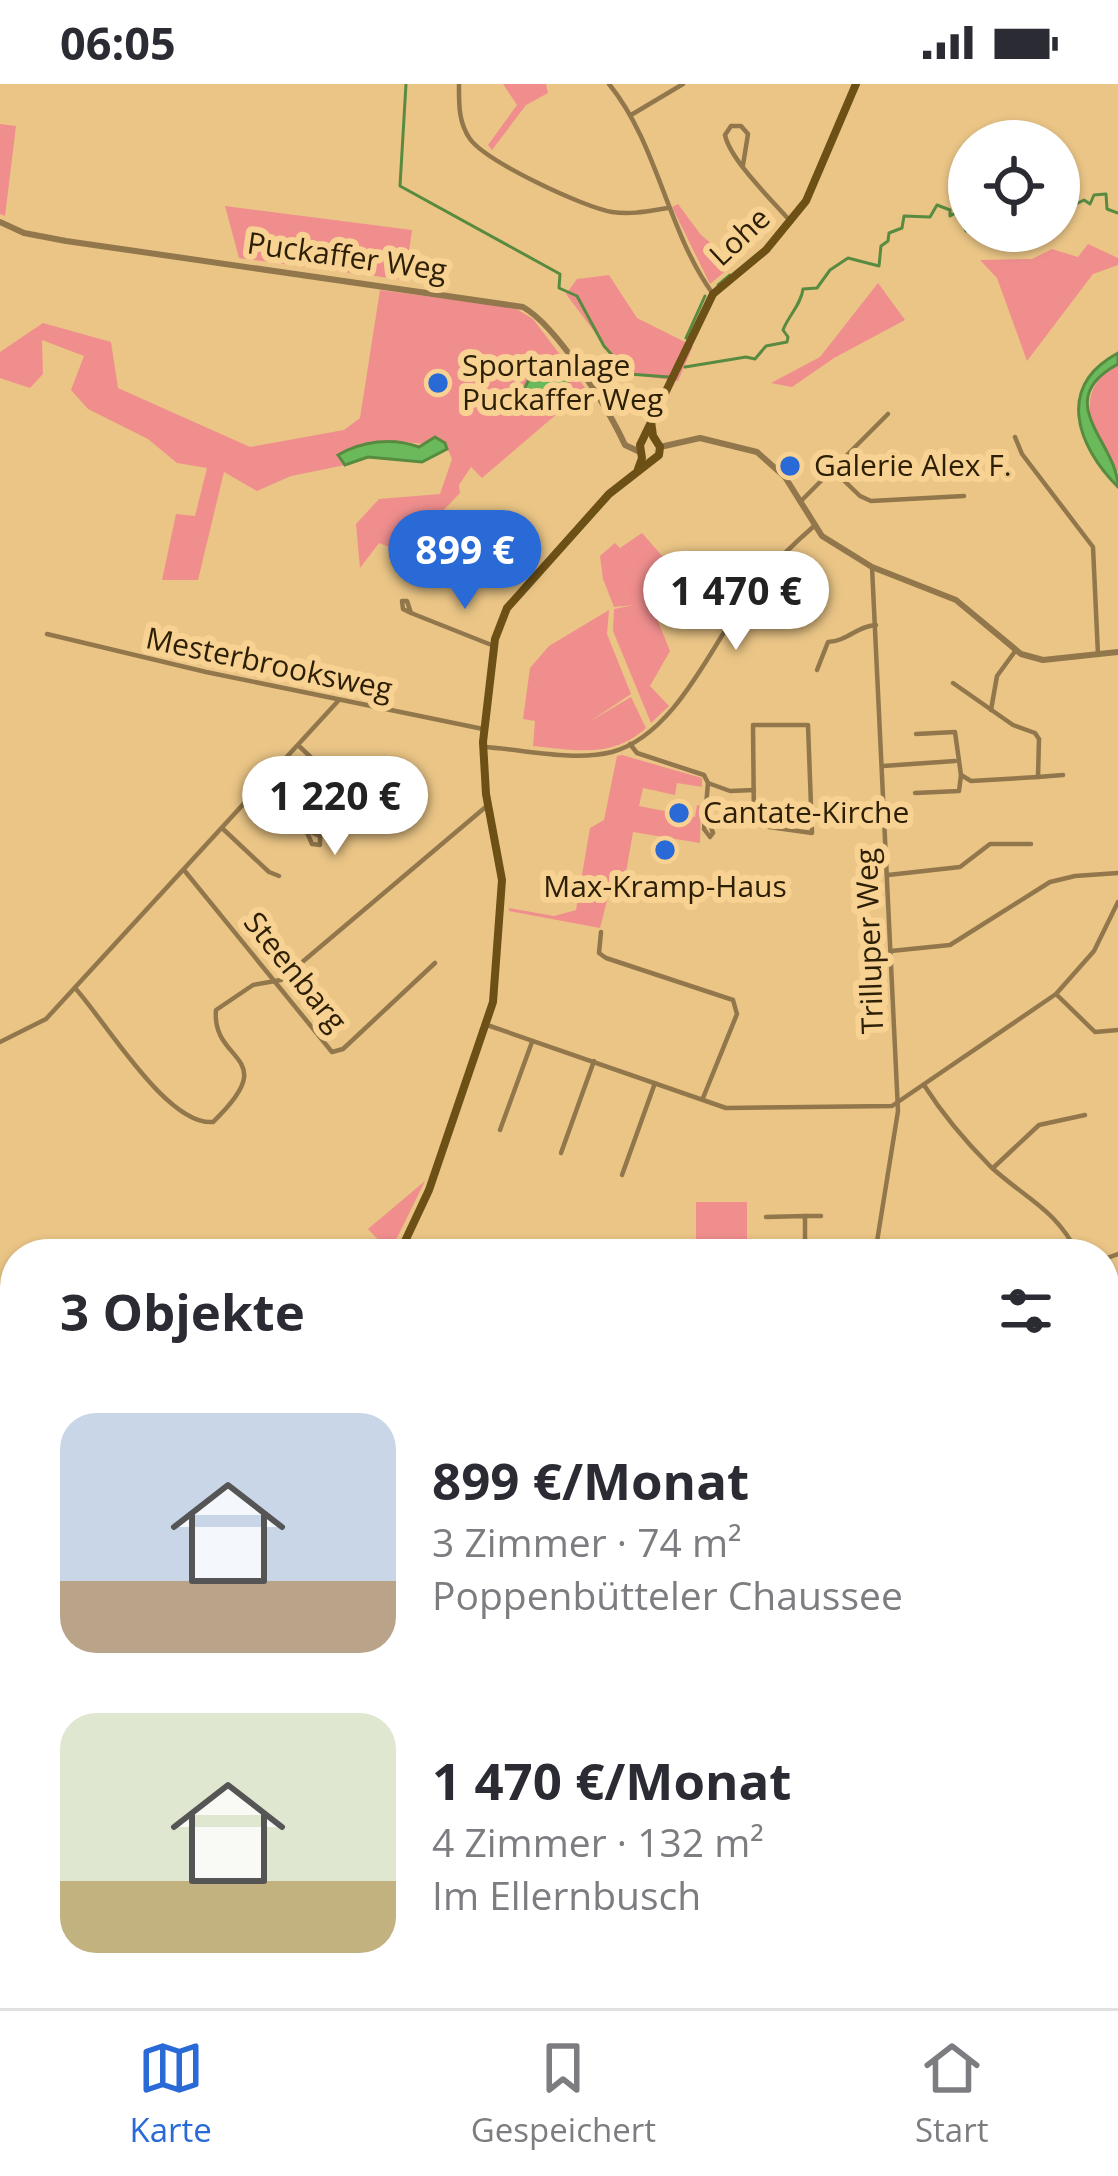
<!DOCTYPE html>
<html lang="de">
<head>
<meta charset="utf-8">
<style>
	body { margin:0; font-family:"Open Sans",sans-serif; background:#f7f7f7; color:#2b2b33; height:100vh; display:flex; flex-direction:column; font-size:45px; white-space:nowrap }
	* { box-sizing:border-box; margin:0 }
	p { font-size:39px; color:#7c7c81 }
	.icon { flex:none; width:66px; height:66px; fill:none; stroke:currentColor; stroke-width:2; stroke-linecap:round; stroke-linejoin:round }
	.map { position:relative; flex:1; overflow:hidden }
	.details { position:absolute; left:0px; top:1155px; width:1119px; height:771px; display:flex; flex-direction:column; background:#fff; border-radius:48px 48px 0 0; box-shadow:0 3px 9px #0004 }
	.details>* { flex:none }
	.controls { position:absolute; left:948px; top:36px; display:grid; gap:24px }
	.controls a { display:grid; place-items:center; width:132px; height:132px; border-radius:50%; background:#fff; box-shadow:0 3px 9px #0004; font-size:60px }
	.price { position:absolute; translate:-50% -102px; padding:0 27px; border-radius:42px; background:#fff; color:#222; font-size:39px; line-height:78px; filter:drop-shadow(0 3px 6px #0008) }
	.price::after { content:''; position:absolute; left:50%; top:72px; width:36px; height:27px; margin-left:-18px; background:inherit; clip-path:polygon(0 0,100% 0,50% 100%) }
	.price.active { background:#296ad7; color:#fff }
	ul { padding:0; list-style:none }
	li { display:flex; align-items:center; gap:36px; height:300px; padding:0 60px }
	li span { display:grid; place-items:center; flex:none; width:336px; height:240px; border-radius:36px; color:#555 }
	li>.icon { margin-inline-start:auto }
	span .icon { width:144px; height:144px; fill:#fffc; stroke-width:1 }
	li b { font-size:51px }
	h2 { display:flex; justify-content:space-between; align-items:center; height:144px; padding:0 60px; font-size:51px }
	.status { display:flex; justify-content:space-between; align-items:center; height:84px; padding:0 60px; background:#fff; direction:ltr }
	.status svg { height:33px; fill:currentColor }
	.dock { display:flex; justify-content:space-around; align-items:center; height:168px; border-top:3px solid #e1e1e2; background:#fff; font-size:33px; color:#7c7c81 }
	.dock a { display:grid; justify-items:center; gap:6px }
	.dock .active { color:#296ad7 }
	.map>svg:first-child { display:block }
	.green { fill:#f08e8e }
	.water { fill:#6ab95a; stroke:#588b40; stroke-width:3 }
	.lines { fill:none; stroke-linecap:round; stroke-linejoin:round }
	.stream { stroke:#588b40; stroke-width:3 }
	.minor { stroke:#91774b; stroke-width:4.5 }
	.tertiary { stroke:#91774b; stroke-width:6 }
	.secondary { stroke:#6d5016; stroke-width:8 }
	.poi-dot { fill:#296ad7; stroke:#f7d293; stroke-width:4.5 }
	.labels { text-anchor:middle; stroke-width:12; stroke-linejoin:round; paint-order:stroke }
	.street-label { font-size:30px; fill:#2d1f05; stroke:#f7d293 }
	.poi-label { font-size:30px; fill:#2d1f05; stroke:#f7d293; text-anchor:start }
</style>
</head>
<body>
<div class="status"><b>06:05</b><svg viewBox="0 0 49 12"><path d="M0 12V9h3v3zM5 12V6h3v6zM10 12V3h3v9zM15 12V0h3v12zM26 1h20v11H26zM47 4h2v5h-2z"/></svg></div>
<div class="map">
<svg width="1118" height="1924" viewBox="0 0 1118 1924">
	<rect width="100%" height="100%" fill="#eac586"/>
	<g class="green">
		<polygon points="503,0 546,0 548,9 526,21 492,66 488,61 517,21"/>
		<polygon points="0,40 16,42 5,132 0,130"/>
		<polygon points="678,120 701,151 735,179 710,200 672,123"/>
		<polygon points="225,122 412,146 405,196 239,174"/>
		<polygon points="1088,160 1118,174 1118,181 1093,190 1027,277 997,194 980,176 1032,175 1052,165 1078,173"/>
		<polygon points="609,191 637,234 693,262 678,297 626,290 566,210 577,195"/>
		<polygon points="878,199 905,236 834,274 792,303 771,299 820,273"/>
		<path d="M380,206L515,224L533,235L586,305L482,394L471,383L459,401L460,409L438,432L407,441L389,463L379,459L360,484L356,440L379,415L440,410L452,375L445,359C427,362 414,358 397,358C378,359 358,366 339,371L345,381L291,392L257,407L224,388L198,496H162L176,430L195,432L207,384L177,379L148,355L88,325L71,306L84,272L42,256L43,290L30,304L0,294V268L43,239L111,258L118,304L250,363L344,346L360,334Z"/>
		<path d="M1118,280V388C1092,353 1070,306 1118,280Z"/>
		<polygon points="642,449 684,497 657,535 670,567 650,602 669,622 651,639 613,547 614,525 634,521 614,523 603,495 600,472 615,459 620,464"/>
		<path d="M609,526L607,550L631,610L589,638L631,613L646,644C611,675 576,666 533,662L535,637L523,635L530,584L549,562Z"/>
		<polygon points="622,671 702,694 702,703 677,699 675,711 643,704 639,722 695,733 697,721 701,722 700,759 633,748 624,800 609,809 600,844 509,827 509,824 554,832 576,826 590,744 604,736 617,672"/>
		<polygon points="425,1097 390,1168 368,1145"/>
		<rect x="696" y="1118" width="51" height="52"/>
		<polygon points="1118,1296 1118,1467 1104,1464 1104,1301"/>
		<polygon points="1118,1841 1118,1924 1081,1924 1080,1911 1104,1911 1104,1850"/>
	</g>
	<g class="water">
		<path d="M1118,269V280C1049,317 1118,359 1118,403C1076,361 1056,302 1118,269Z"/>
		<polygon points="545,273 556,277 568,299 536,323 524,306 536,279"/>
		<path d="M435,353L445,359L447,365L422,378L368,373L345,381L338,371C362,357 392,353 419,363Z"/>
	</g>
	<g class="lines">
		<g class="stream">
			<polyline points="406,0 400,102 560,190 559,204 577,212 604,262 629,290 669,293"/>
			<polyline points="1059,142 1067,136 1072,122 1084,116 1090,120 1094,111 1106,110 1107,125 1118,129"/>
			<polyline points="991,147 1001,147"/>
			<polyline points="1034,147 1036,152 1053,147"/>
			<polyline points="718,201 730,191"/>
			<polyline points="686,254 705,212"/>
			<path d="M685,283L746,273L755,275L766,262L787,258L788,253L783,246C788,232 801,221 803,205L817,204L830,186L848,174L879,182L881,162L888,157L889,149L902,144L904,132L930,133L937,121L950,126V132L959,127L966,147L969,145"/>
			<polyline points="1104,1431 1108,1429"/>
		</g>
		<g class="minor">
			<path d="M459,0C459,19 458,38 470,55C487,78 583,123 612,128C631,131 649,127 668,124"/>
			<path d="M609,0C658,60 667,147 713,210"/>
			<polyline points="631,31 683,0"/>
			<path d="M743,81L748,50L741,42H731L725,51C730,76 773,117 791,138"/>
			<polyline points="1015,353 1022,370 1093,463 1098,571"/>
			<polyline points="833,386 860,412 871,417 964,412"/>
			<polyline points="800,418 888,330"/>
			<polyline points="872,483 898,1027 875,1170"/>
			<polyline points="411,529 407,517 402,517 403,525 411,529 494,562"/>
			<polyline points="47,550 206,588 483,645"/>
			<path d="M817,586L828,558C848,557 857,542 876,541"/>
			<polyline points="953,599 1013,641 1035,649 1039,655 1038,693 1063,691"/>
			<polyline points="991,626 997,592 1016,566"/>
			<polygon points="753,641 808,641 812,749 754,741"/>
			<polyline points="916,650 955,648 961,691 971,697 1038,693"/>
			<polyline points="630,660 637,669 704,691 708,699 704,745 710,753 713,749 707,731"/>
			<polyline points="300,663 351,711 357,714 364,708 366,696 356,694 344,703"/>
			<path d="M483,663C522,665 573,678 612,668C676,651 713,558 749,510C768,485 790,463 813,443"/>
			<polyline points="883,682 955,677"/>
			<polyline points="708,699 730,707 754,706"/>
			<polyline points="263,704 306,746 312,760 320,761 320,752 306,746"/>
			<polyline points="915,709 959,707 961,691"/>
			<polyline points="222,744 269,788 279,792"/>
			<polyline points="184,786 332,968 343,965 435,879"/>
			<polyline points="888,791 960,783 990,760 1031,760"/>
			<polyline points="601,848 599,869 606,874 733,916 737,930 703,1014"/>
			<polyline points="891,867 950,861 1050,798 1075,792 1118,789"/>
			<path d="M75,904C106,938 167,1042 213,1038C284,970 211,980 216,926L253,901L281,896L488,721"/>
			<polyline points="1056,910 1095,948 1118,946"/>
			<polyline points="487,941 726,1024 892,1022 1056,910 1094,867 1118,818"/>
			<polyline points="0,958 46,935 339,616"/>
			<path d="M924,1001C943,1031 966,1058 991,1083C1026,1115 1056,1125 1078,1170"/>
			<polyline points="500,1046 532,958"/>
			<polyline points="561,1069 594,977"/>
			<polyline points="993,1084 1039,1041 1085,1031"/>
			<polyline points="622,1091 655,999"/>
			<polyline points="805,1132 821,1132"/>
			<polyline points="766,1133 805,1132 805,1170"/>
			<polyline points="1104,1175 1118,1170"/>
			<polyline points="0,1255 15,1241"/>
			<polyline points="1104,1708 1118,1712"/>
			<polyline points="21,1911 42,1924"/>
			<polyline points="42,1923 59,1924"/>
			<polyline points="709,1924 714,1911"/>
			<polyline points="934,1924 937,1911"/>
		</g>
		<g class="tertiary">
			<path d="M0,138L24,149L66,157L523,223C557,242 609,326 625,361L640,368"/>
			<polyline points="660,363 700,354 757,368 785,393 822,452 872,483 956,516 1021,570 1043,576 1118,568"/>
		</g>
		<g class="secondary">
			<polyline points="638,385 642,374 640,361 713,210 766,166 806,117 856,0"/>
			<polyline points="399,1170 429,1106 493,918 502,796 486,710 483,658 495,555 507,524 609,410 659,371 660,363 653,352 651,337"/>
			<polyline points="7,1924 16,1911"/>
		</g>
	</g>
	<g class="poi-dot">
		<circle cx="438" cy="299" r="12"/>
		<circle cx="790" cy="382" r="12"/>
		<circle cx="679" cy="729" r="12"/>
		<circle cx="665" cy="766" r="12"/>
	</g>
	<g class="labels">
		<g class="street-label">
			<text transform="translate(740 153) rotate(-43)" y="10">Lohe</text>
			<text transform="translate(347 173) rotate(8)" y="10">Puckaffer Weg</text>
			<text transform="translate(269 580) rotate(12)" y="10">Mesterbrooksweg</text>
			<text transform="translate(870 857) rotate(-92)" y="10">Trilluper Weg</text>
			<text transform="translate(295 888) rotate(51)" y="10">Steenbarg</text>
		</g>
		<g class="poi-label">
			<text x="462" y="292">Sportanlage<tspan x="462" dy="34">Puckaffer Weg</tspan></text>
			<text x="814" y="392">Galerie Alex F.</text>
			<text x="703" y="739">Cantate-Kirche</text>
			<text x="665" y="813" text-anchor="middle">Max-Kramp-Haus</text>
		</g>
	</g>
</svg>
<div class="controls">
<a><svg class="icon" aria-label="locate" viewBox="0 0 24 24"><circle cx="12" cy="12" r="6"/><path d="M12 2v4M12 18v4M2 12h4M18 12h4"/></svg></a>
</div>
<b class="price active" style="left:465px;top:528px">899 €</b>
<b class="price" style="left:736px;top:569px">1 470 €</b>
<b class="price" style="left:335px;top:774px">1 220 €</b>
<section class="details">
<h2>3 Objekte<svg class="icon" aria-label="filters" viewBox="0 0 24 24"><path d="M4 7h16M4 17h16"/><circle cx="9" cy="7" r="2"/><circle cx="15" cy="17" r="2"/></svg></h2>
<ul>
<li><span style="background:linear-gradient(#c9d6e8 70%,#b9a48a 0)"><svg class="icon" aria-label="home" viewBox="0 0 24 24"><path d="M3 11l9-7 9 7M6 9v11h12V9"/></svg></span><div><b>899 €/Monat</b><p>3 Zimmer · 74 m²</p><p>Poppenbütteler Chaussee</p></div></li>
<li><span style="background:linear-gradient(#dfe7d0 70%,#c2b280 0)"><svg class="icon" aria-label="home" viewBox="0 0 24 24"><path d="M3 11l9-7 9 7M6 9v11h12V9"/></svg></span><div><b>1 470 €/Monat</b><p>4 Zimmer · 132 m²</p><p>Im Ellernbusch</p></div></li>
</ul>
</section>
</div>
<nav class="dock">
<a class="active"><svg class="icon" aria-label="map" viewBox="0 0 24 24"><path d="M3 6l6-2 6 2 6-2v14l-6 2-6-2-6 2zM9 4v14M15 6v14"/></svg>Karte</a>
<a><svg class="icon" aria-label="saved" viewBox="0 0 24 24"><path d="M7 4h10v16l-5-4-5 4z"/></svg>Gespeichert</a>
<a><svg class="icon" aria-label="home" viewBox="0 0 24 24"><path d="M3 11l9-7 9 7M6 9v11h12V9"/></svg>Start</a>
</nav>
</body>
</html>
